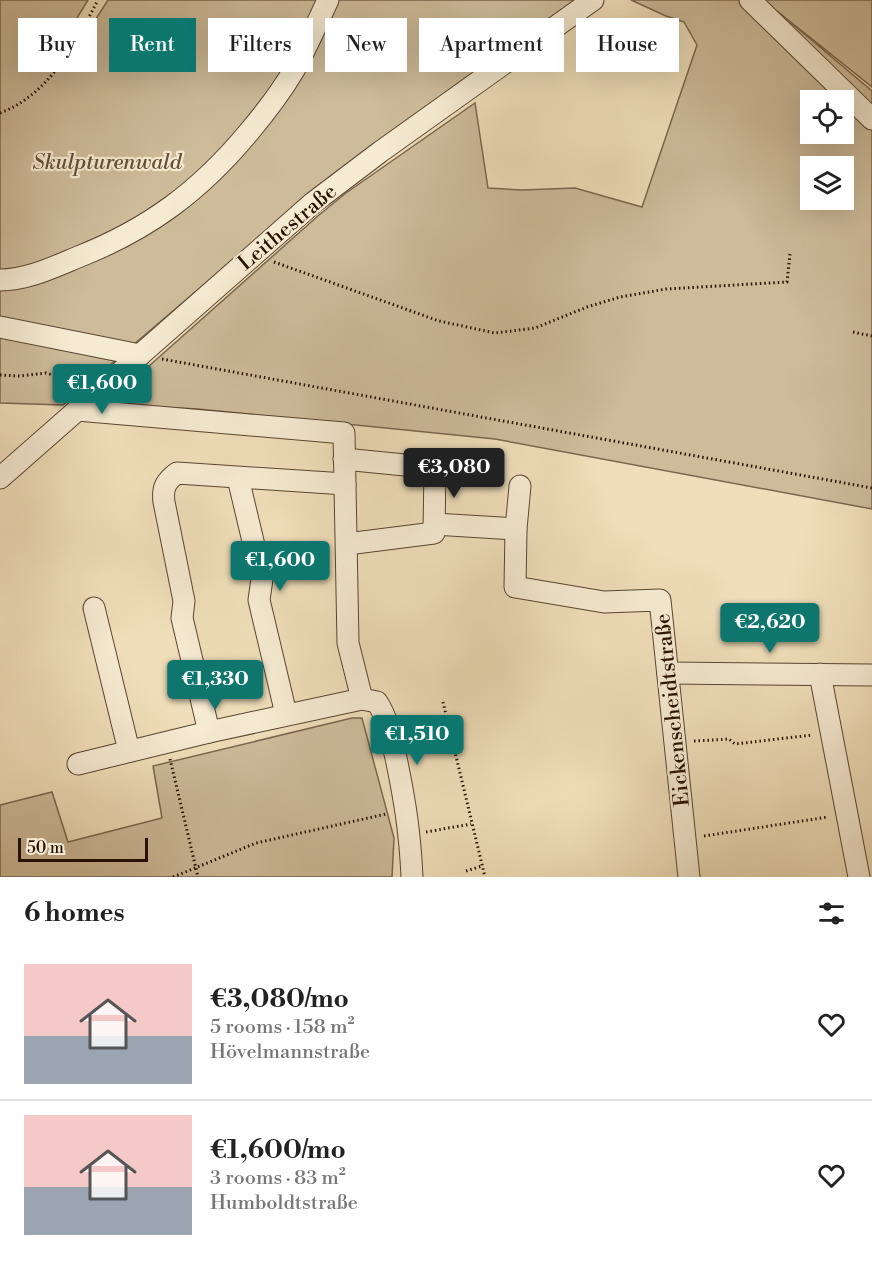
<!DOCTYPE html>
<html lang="en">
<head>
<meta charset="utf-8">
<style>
	body { margin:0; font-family:"Libre Bodoni",serif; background:#f2f2f2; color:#222; height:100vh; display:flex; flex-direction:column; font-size:22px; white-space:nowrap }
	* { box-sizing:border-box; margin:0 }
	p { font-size:20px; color:#767676 }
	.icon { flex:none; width:33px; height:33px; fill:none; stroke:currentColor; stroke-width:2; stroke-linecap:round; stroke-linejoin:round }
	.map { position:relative; height:877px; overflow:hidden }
	.drawer { display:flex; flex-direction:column; background:#fff; flex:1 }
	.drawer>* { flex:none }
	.hud { position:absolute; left:18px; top:18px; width:837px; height:54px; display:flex; gap:12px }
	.tools { position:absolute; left:800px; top:90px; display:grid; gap:12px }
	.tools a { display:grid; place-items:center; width:54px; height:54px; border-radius:0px; background:#fff; box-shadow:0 6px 24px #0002; font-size:30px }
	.scale { position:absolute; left:18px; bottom:15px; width:130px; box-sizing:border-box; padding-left:6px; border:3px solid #291202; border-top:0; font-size:16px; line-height:21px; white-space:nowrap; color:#291202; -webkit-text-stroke:4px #f5ead2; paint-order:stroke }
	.price { position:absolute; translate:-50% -51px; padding:0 14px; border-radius:6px; background:#0f766e; color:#fff; font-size:20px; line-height:39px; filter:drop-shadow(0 2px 3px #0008) }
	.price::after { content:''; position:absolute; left:50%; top:36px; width:18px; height:14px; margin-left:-9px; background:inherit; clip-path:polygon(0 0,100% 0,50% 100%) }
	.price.active { background:#222; color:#fff }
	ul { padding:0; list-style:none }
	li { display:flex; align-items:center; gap:18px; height:150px; padding:0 24px }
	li+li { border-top:2px solid #e0e0e0 }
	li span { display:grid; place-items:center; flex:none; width:168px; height:120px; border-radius:0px; color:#555 }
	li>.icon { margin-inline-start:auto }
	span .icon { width:72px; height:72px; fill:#fffc; stroke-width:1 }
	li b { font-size:26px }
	h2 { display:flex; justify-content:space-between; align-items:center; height:72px; padding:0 24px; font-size:26px }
	.chip { padding:0 21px; border-radius:0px; background:#fff; box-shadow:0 6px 24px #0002; font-size:21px; line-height:54px }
	.chip.active { background:#0f766e; color:#fff }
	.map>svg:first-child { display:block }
	.green { fill:#cdbb9a; stroke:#7b664e; stroke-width:1.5; fill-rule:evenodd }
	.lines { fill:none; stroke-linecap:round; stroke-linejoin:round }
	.minor-casing { stroke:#5a4530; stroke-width:23 }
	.path { stroke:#291202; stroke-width:3; stroke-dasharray:1.5 3; stroke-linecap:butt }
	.minor { stroke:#f5ead2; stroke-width:21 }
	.labels { text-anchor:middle; stroke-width:4.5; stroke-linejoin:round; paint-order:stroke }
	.park-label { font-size:21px; font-style:italic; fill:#624d37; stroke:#f5ead2 }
	.street-label { font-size:21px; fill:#291202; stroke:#f5ead2 }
</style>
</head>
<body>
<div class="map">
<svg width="872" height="877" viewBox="0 0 872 877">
	<rect width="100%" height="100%" fill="#efdeb9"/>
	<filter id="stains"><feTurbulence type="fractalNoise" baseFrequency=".00333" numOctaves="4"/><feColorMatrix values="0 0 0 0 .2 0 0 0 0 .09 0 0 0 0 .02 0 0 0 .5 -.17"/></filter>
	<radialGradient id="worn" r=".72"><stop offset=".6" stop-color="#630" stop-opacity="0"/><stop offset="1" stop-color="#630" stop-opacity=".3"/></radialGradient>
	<g class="green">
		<polygon points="0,0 88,0 58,49 71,58 108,0 577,0 308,196 133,345 0,322"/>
		<path d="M631,0H872V87L777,11L872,91V509L495,439L198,409L121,405L118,402L119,396L149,366L319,215L346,193L475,103L488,188L522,190L575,188L642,207L697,45L684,22L666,16ZM810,100H843V134H810ZM810,166H843V200H810Z"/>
		<polygon points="0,331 117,359 63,405 0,403"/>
		<polygon points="352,718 362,718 394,838 392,877 0,877 0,805 52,792 68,842 162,818 153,766"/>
	</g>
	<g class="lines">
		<defs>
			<g id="minor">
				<polyline points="750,0 872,119"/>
				<path d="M0,280C27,280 54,267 78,257C149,229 200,191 249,132C265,113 281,92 294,70C307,47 317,23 328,0"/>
				<polyline points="0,327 140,355"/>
				<polyline points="77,410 344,433 348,643 362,699"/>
				<polyline points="344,459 435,468 434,533 347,544"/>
				<polyline points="0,478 314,202 380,152 593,0"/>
				<polyline points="238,478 262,579 259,600 286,714"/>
				<polyline points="520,486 516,529 515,587 604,602 660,600 689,877"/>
				<polyline points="434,524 516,529"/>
				<polyline points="94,608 129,751"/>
				<polyline points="668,673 872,675"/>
				<polyline points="820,674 859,877"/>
				<path d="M209,732L182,618L184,601L164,502C162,488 166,481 177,473L345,484"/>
				<path d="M78,764L209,732L362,699L377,702C388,719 391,738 396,758C405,801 410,833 412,877"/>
			</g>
		</defs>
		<use href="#minor" class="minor-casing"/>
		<g class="path">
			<path d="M0,113C50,94 74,45 98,0"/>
			<polyline points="274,262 439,321 495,333 535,328 587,307 620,297 666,289 787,282 790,254"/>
			<polyline points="853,332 872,336"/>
			<polyline points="162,359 872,488"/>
			<polyline points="0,375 20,376 46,373 81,383"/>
			<polyline points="443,702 485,877"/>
			<polyline points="694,741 729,739 735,744 812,735"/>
			<polyline points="170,759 198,877"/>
			<polyline points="426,832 471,824"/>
			<polyline points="704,836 828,817"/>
			<polyline points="466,871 482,866"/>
			<polyline points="173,877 256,843 386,814"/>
		</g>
		<use href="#minor" class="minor"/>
	</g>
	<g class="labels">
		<g class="park-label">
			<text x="107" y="169">Skulpturenwald</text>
		</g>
		<g class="street-label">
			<text transform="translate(287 227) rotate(-40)" y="7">Leithestraße</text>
			<text transform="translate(672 710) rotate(-96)" y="7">Eickenscheidtstraße</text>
		</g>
	</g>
	<rect width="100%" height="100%" filter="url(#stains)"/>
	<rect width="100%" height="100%" fill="url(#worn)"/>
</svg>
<div class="tools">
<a><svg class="icon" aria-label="locate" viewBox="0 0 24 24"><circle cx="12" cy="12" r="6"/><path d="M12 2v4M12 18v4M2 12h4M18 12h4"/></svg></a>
<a><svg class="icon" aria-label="layers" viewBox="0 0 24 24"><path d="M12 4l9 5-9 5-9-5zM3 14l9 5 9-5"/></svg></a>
</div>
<div class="scale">50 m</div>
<b class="price" style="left:102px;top:415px">€1,600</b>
<b class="price active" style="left:454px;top:499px">€3,080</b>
<b class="price" style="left:280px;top:592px">€1,600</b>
<b class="price" style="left:770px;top:654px">€2,620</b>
<b class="price" style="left:215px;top:711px">€1,330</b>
<b class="price" style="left:417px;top:766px">€1,510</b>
<div class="hud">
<a class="chip">Buy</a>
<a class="chip active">Rent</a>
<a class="chip">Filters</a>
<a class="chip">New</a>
<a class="chip">Apartment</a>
<a class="chip">House</a>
</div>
</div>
<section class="drawer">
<h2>6 homes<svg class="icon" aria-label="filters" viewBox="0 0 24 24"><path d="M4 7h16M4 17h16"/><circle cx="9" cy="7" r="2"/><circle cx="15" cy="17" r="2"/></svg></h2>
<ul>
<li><span style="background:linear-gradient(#f6c9c9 60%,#9aa5b1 0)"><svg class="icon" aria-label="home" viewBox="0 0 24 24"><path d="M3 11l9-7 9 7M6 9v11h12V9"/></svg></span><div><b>€3,080/mo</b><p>5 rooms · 158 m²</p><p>Hövelmannstraße</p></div><svg class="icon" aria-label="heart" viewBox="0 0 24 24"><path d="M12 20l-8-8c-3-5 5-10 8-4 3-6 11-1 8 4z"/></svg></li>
<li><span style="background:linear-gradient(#f6c9c9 60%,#9aa5b1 0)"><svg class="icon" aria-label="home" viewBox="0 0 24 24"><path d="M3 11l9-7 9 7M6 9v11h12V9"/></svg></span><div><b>€1,600/mo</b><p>3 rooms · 83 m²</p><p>Humboldtstraße</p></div><svg class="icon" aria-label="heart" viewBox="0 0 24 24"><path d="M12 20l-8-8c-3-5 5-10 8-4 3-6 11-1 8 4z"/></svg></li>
</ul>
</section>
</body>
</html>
